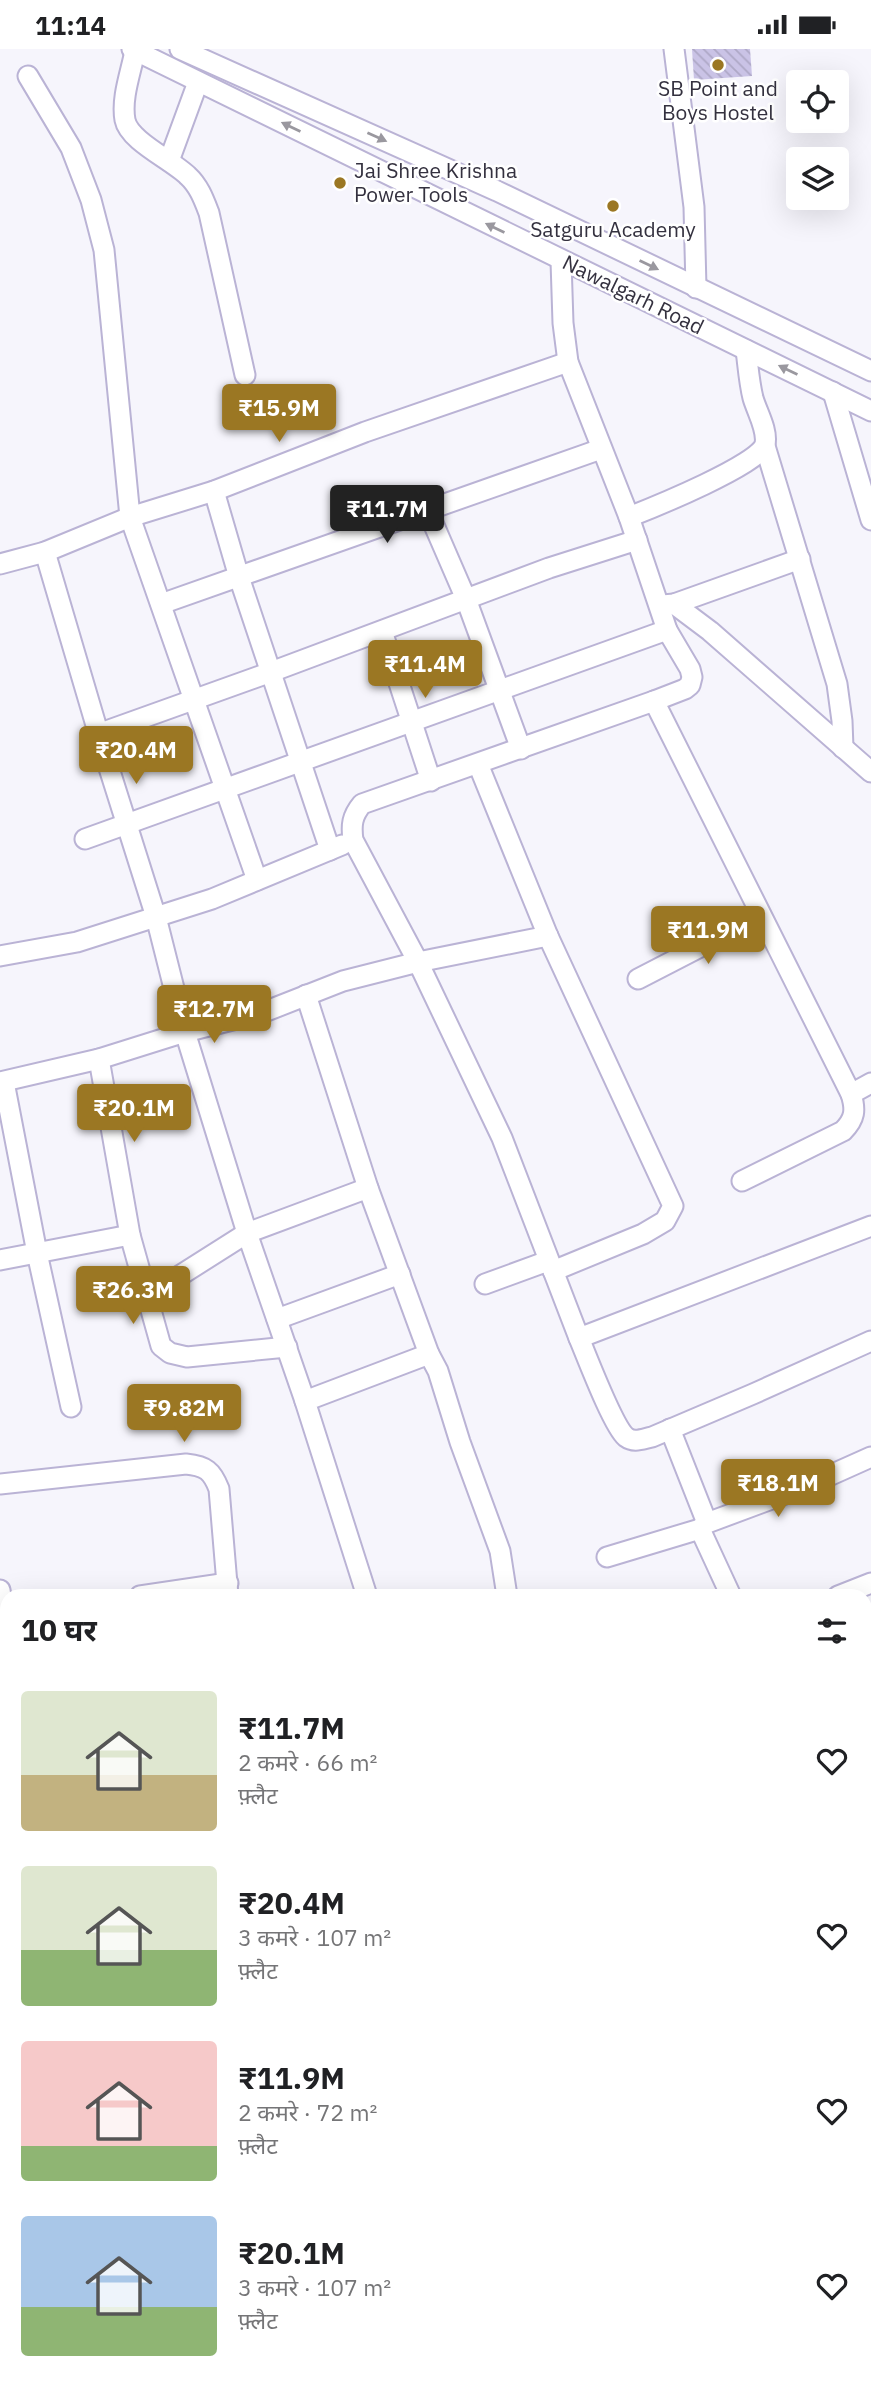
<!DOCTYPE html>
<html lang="hi">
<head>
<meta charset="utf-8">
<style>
	body { margin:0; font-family:"IBM Plex Sans","Noto Sans Devanagari",sans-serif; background:#f2f2f2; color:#202124; height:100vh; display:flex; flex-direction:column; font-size:26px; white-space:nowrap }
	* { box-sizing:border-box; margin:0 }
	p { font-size:23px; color:#757577 }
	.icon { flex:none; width:38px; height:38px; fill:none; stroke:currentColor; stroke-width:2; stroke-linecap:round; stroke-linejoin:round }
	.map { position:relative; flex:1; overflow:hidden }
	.drawer { position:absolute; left:0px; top:1540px; width:872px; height:800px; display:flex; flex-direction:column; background:#fff; border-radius:21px 21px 0 0; box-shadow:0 7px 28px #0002 }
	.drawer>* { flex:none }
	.fabs { position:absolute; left:786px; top:21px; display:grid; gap:14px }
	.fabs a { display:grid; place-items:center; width:63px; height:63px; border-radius:7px; background:#fff; box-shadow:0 7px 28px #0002; font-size:35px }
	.price { position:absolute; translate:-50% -60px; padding:0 16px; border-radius:7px; background:#9b7723; color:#fff; font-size:23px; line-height:46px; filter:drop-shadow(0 2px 4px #0008) }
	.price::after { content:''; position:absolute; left:50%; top:42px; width:21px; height:16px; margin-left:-10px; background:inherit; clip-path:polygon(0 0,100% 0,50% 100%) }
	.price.current { background:#222; color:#fff }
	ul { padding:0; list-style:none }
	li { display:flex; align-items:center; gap:21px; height:175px; padding:0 21px }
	li span { display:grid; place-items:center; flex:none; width:196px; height:140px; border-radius:7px; color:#555 }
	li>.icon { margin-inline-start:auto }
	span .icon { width:84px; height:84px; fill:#fffc; stroke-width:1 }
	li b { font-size:30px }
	h2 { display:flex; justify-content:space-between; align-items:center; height:84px; padding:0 21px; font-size:30px }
	.status { display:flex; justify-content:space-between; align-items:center; height:49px; padding:0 35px; background:#fff; direction:ltr }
	.status svg { height:19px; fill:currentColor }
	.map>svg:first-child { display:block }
	.building { fill:url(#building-back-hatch) }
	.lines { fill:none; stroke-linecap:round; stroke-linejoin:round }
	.minor-casing { stroke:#bab3d5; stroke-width:23 }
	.minor { stroke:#fff; stroke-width:19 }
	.oneway { fill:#9a989f }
	.poi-dot { fill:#9b7723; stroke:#fff; stroke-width:2.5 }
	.labels { text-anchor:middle; stroke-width:5; stroke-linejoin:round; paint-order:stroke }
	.poi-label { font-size:21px; fill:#34313f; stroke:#fff }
	.street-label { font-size:21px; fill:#34313f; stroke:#fff }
</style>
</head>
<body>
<div class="status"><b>11:14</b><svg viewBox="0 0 49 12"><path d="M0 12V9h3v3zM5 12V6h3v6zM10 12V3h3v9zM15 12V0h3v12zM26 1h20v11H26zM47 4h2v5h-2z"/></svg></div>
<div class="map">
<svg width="871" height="2339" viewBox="0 0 871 2339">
	<defs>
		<pattern id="building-back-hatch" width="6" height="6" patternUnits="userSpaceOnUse" patternTransform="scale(1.75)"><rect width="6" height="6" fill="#cac3e6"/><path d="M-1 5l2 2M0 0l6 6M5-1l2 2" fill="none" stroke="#aea8c6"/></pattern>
	</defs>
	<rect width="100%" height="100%" fill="#f6f5fc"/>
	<polygon class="building" points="692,0 750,0 752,27 694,31"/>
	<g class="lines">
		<defs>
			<g id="minor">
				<polyline points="132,0 871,362"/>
				<polyline points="180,0 497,142 871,322"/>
				<polyline points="674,0 694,158 696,239"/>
				<path d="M135,2C131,23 121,49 125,71C129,92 172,111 188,127C199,137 204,151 209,164L245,326"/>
				<polyline points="28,27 71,99 91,151 104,201 130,468 257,831"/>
				<polyline points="169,112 198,33"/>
				<path d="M561,212L563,274L568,313L629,468C652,459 761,415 765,395C768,381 757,363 753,349C749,333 748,316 746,301"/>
				<polyline points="833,343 871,471"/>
				<polyline points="765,397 837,635 842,672 843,699"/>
				<polyline points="214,442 239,528 330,801"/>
				<polyline points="427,460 466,550 521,700"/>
				<path d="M629,468L667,581L690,620L692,628L690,636L685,640L654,652L362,755C352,767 351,776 353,791L418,913L502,1089L579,1289L871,1177"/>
				<polyline points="45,503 103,700 156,868 185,983 247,1184 305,1352"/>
				<polyline points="0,515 45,503 130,468 214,442 365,383 568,313"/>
				<polyline points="161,555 601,400"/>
				<polyline points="674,555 710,582 871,723"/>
				<polyline points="663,556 674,555 800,510"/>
				<polyline points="382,582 431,732"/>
				<polyline points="654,652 851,1045"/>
				<polyline points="98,685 271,623 549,519 637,491"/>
				<polyline points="478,715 548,887 673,1157 665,1172 643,1185 553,1222"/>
				<polyline points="85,790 667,581"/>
				<polyline points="0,907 77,893 212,850 342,796"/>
				<polyline points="638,930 760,867"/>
				<polyline points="306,946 368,1139 429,1305"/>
				<polyline points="99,1010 130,1186"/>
				<polyline points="0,1033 99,1010 185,983 264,963 343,932 418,913 548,887"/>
				<polyline points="4,1033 37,1204 71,1358"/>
				<path d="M742,1132L843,1082C855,1070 856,1061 851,1045L871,1034"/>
				<polyline points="0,1211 130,1186 161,1297 170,1304 187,1308 287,1298"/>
				<polyline points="485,1235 548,1212"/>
				<polyline points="146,1248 247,1184 368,1139"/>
				<polyline points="277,1270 400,1225"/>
				<path d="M579,1289C587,1308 613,1377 626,1388C634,1394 642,1390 652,1388L753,1345L871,1292"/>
				<polyline points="670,1380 707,1474"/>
				<path d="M0,1435L186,1415C206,1417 212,1422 219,1440L228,1547"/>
				<polyline points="607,1508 700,1480"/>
				<polyline points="0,1541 7,1590"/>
				<polyline points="140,1547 228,1534"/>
				<polyline points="367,1547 305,1352 429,1305 438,1322 460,1393 500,1502 507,1547"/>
				<polyline points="731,1547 700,1480 707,1474 804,1438 871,1408"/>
				<polyline points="838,1547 871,1534"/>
				<polyline points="864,1640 871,1637"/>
				<polyline points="864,1659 871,1664"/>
				<polyline points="0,1693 7,1692"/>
				<polyline points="864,1762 871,1759"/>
				<polyline points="0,1839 7,1837"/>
				<polyline points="864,1879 871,1876"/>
				<polyline points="864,1987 871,1985"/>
				<polyline points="864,2026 871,2030"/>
				<polyline points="864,2132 871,2132"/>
				<polyline points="0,2317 7,2319"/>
				<polyline points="60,2333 82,2339"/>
				<polyline points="432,2333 433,2339"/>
				<polyline points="610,2333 610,2339"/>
				<polyline points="729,2333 730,2339"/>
			</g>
		</defs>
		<use href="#minor" class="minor-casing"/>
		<use href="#minor" class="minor"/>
	</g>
	<defs><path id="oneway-solid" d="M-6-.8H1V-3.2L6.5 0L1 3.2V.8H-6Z" transform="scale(1.75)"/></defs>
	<g class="oneway">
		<use href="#oneway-solid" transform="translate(291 78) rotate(-154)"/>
		<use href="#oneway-solid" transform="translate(377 88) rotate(24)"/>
		<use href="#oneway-solid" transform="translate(495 179) rotate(-154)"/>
		<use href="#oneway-solid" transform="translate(649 216) rotate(26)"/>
		<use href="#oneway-solid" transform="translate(788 321) rotate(-154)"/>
	</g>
	<g class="poi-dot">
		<circle cx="718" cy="16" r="7"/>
		<circle cx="340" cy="134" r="7"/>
		<circle cx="613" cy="157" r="7"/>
	</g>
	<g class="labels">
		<g class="poi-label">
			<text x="718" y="47">SB Point and<tspan x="718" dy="24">Boys Hostel</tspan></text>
			<text x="354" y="129" text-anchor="start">Jai Shree Krishna<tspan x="354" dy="24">Power Tools</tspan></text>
			<text x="613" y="188">Satguru Academy</text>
		</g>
		<g class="street-label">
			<text transform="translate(633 246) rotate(26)" y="7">Nawalgarh Road</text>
		</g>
	</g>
</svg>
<div class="fabs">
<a><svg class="icon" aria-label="locate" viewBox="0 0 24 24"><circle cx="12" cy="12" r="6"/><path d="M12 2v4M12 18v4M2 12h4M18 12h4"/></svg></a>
<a><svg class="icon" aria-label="layers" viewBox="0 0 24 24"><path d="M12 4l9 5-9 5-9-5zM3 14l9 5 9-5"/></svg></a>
</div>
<b class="price" style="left:279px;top:395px">₹15.9M</b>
<b class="price current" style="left:387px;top:496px">₹11.7M</b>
<b class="price" style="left:425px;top:651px">₹11.4M</b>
<b class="price" style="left:136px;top:737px">₹20.4M</b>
<b class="price" style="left:708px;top:917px">₹11.9M</b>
<b class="price" style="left:214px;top:996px">₹12.7M</b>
<b class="price" style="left:134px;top:1095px">₹20.1M</b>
<b class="price" style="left:133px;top:1277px">₹26.3M</b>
<b class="price" style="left:184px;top:1395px">₹9.82M</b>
<b class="price" style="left:778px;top:1470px">₹18.1M</b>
<section class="drawer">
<h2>10 घर<svg class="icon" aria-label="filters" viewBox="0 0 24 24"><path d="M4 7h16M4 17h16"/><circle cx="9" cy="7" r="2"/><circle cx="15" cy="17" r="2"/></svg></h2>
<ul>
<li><span style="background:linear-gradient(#dfe7d0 60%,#c2b280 0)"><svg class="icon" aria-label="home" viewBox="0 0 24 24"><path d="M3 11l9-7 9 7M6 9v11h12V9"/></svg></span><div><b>₹11.7M</b><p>2 कमरे · 66 m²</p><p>फ़्लैट</p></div><svg class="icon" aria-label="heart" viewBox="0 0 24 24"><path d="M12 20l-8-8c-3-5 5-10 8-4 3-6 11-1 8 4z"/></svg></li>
<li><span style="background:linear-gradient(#dfe7d0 60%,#8fb573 0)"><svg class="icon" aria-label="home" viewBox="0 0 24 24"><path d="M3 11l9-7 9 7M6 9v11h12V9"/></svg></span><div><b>₹20.4M</b><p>3 कमरे · 107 m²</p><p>फ़्लैट</p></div><svg class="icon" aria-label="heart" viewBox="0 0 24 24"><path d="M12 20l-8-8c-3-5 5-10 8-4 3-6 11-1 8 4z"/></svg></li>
<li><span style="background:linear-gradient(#f6c9c9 75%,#8fb573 0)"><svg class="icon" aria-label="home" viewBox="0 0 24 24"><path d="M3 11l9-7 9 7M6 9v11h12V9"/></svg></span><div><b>₹11.9M</b><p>2 कमरे · 72 m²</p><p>फ़्लैट</p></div><svg class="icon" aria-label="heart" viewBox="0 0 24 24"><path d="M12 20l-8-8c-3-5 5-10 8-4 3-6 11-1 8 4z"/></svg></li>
<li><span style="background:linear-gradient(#a9c7e8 65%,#8fb573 0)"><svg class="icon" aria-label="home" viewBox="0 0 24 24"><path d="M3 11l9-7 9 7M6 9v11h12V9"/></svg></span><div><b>₹20.1M</b><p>3 कमरे · 107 m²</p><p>फ़्लैट</p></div><svg class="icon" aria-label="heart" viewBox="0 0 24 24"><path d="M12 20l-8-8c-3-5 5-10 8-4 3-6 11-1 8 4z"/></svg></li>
</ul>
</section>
</div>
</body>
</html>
